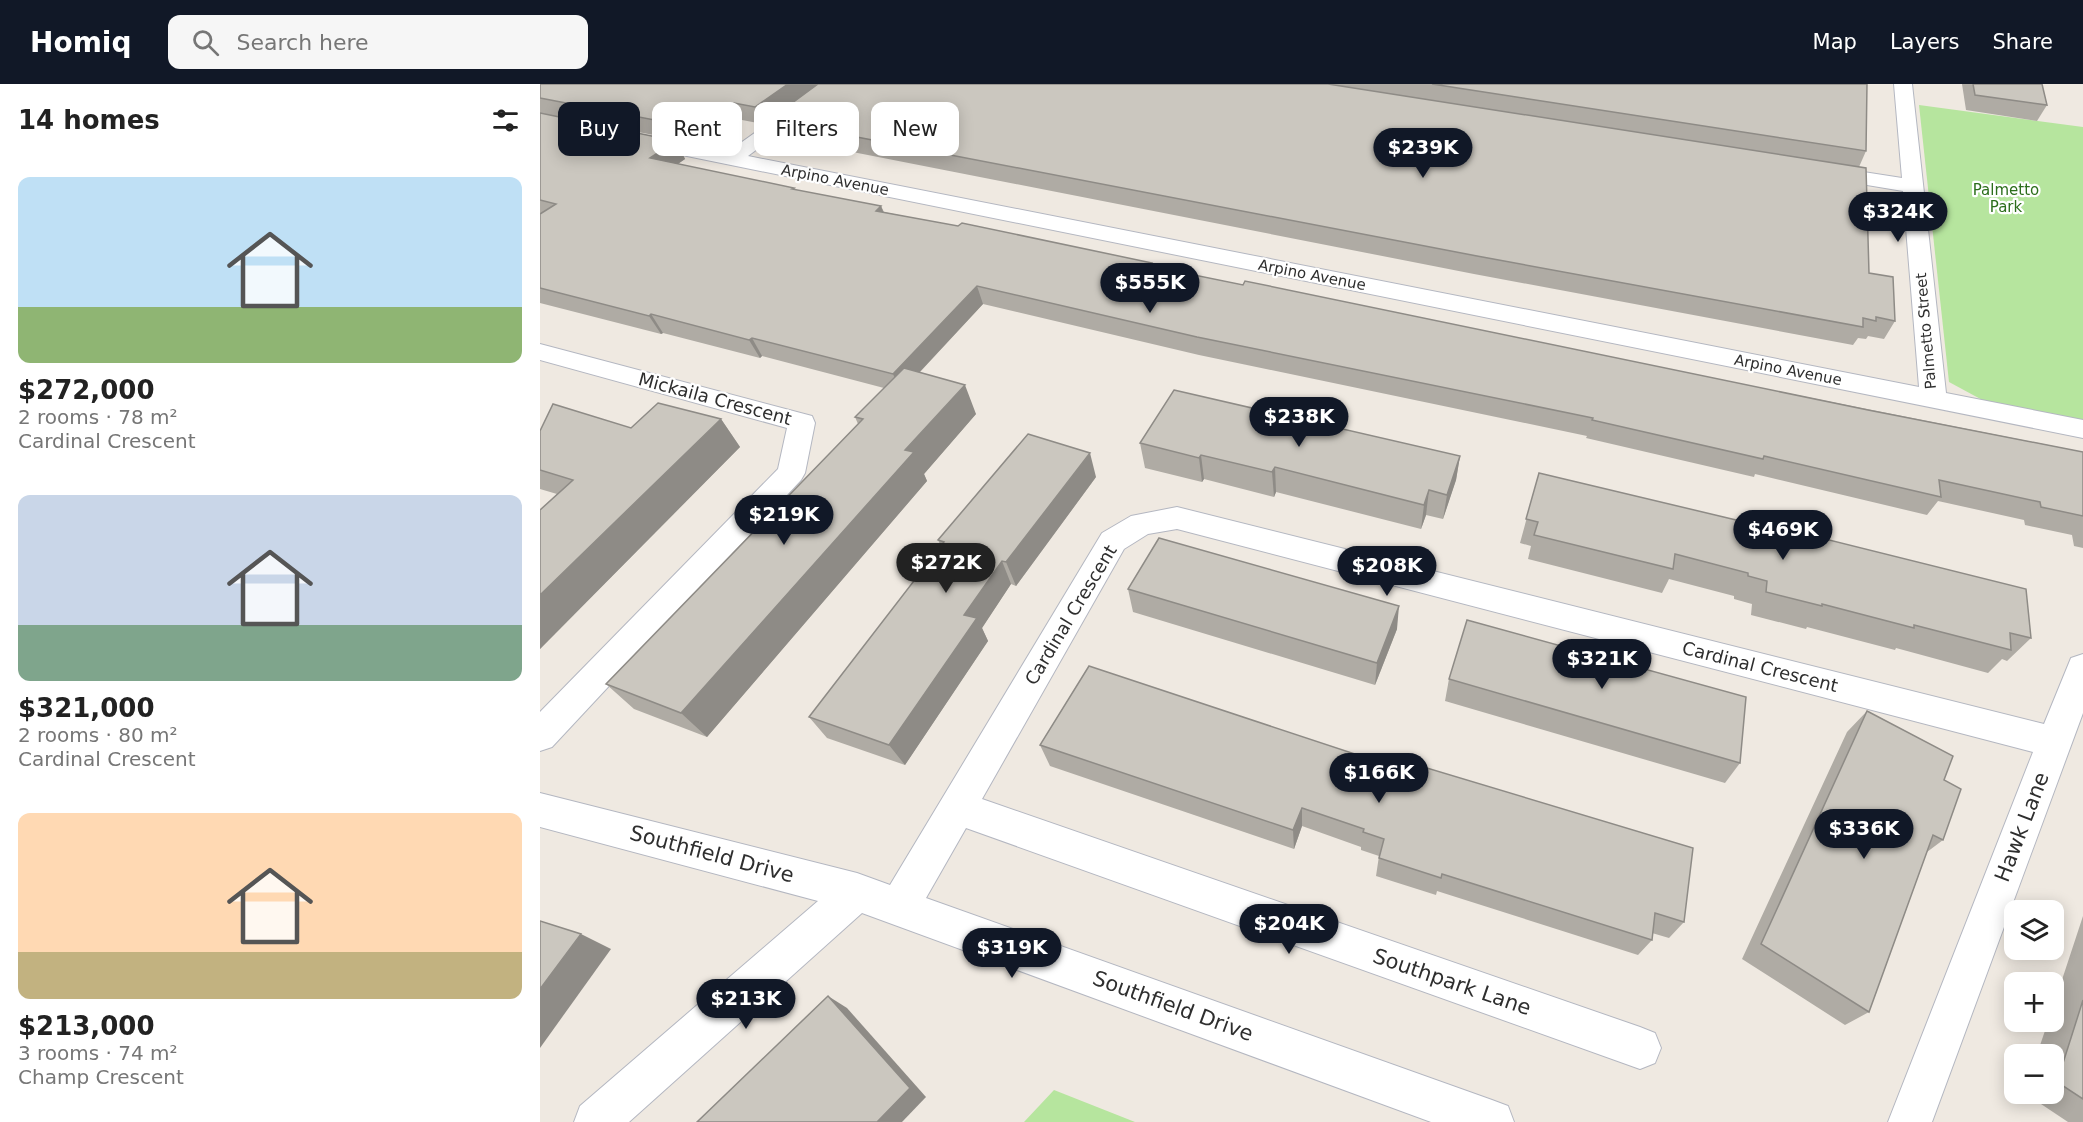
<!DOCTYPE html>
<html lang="en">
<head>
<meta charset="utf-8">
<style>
	body { margin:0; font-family:"DejaVu Sans",sans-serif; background:#f6f6f6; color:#222; height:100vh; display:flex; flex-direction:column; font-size:22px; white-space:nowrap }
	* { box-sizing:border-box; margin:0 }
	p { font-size:20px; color:#767676 }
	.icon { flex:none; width:33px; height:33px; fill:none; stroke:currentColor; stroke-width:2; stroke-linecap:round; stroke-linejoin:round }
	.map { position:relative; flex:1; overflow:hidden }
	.details { display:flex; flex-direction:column; background:#fff; width:540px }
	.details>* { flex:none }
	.banner { position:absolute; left:18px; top:18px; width:570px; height:54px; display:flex; gap:12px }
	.tools { position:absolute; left:1464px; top:816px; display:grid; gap:12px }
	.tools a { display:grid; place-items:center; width:60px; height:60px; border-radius:12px; background:#fff; box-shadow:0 3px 15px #0003; font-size:30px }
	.price { position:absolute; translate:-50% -51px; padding:0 14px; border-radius:21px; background:#111827; color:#fff; font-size:20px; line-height:39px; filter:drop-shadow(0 2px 3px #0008) }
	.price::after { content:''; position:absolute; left:50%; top:36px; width:18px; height:14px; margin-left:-9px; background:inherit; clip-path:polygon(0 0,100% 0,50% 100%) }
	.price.active { background:#222; color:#fff }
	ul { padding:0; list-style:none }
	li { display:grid; align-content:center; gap:12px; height:318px; padding:0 18px }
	li span { display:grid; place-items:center; height:186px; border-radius:12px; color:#555 }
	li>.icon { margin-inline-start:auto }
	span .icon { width:108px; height:108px; fill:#fffc; stroke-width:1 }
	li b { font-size:26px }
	h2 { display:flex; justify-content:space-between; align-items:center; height:72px; padding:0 18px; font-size:26px }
	.pill { padding:0 21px; border-radius:12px; background:#fff; box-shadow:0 3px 15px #0003; font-size:21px; line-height:54px }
	.pill.active { background:#111827; color:#fff }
	header { display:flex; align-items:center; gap:36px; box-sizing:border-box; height:84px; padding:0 30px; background:#111827; color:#fff }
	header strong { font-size:28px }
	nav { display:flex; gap:33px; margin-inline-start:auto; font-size:21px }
	.search { width:420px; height:54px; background:#f6f6f6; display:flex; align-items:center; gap:15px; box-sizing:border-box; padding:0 21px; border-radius:12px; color:#767676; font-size:22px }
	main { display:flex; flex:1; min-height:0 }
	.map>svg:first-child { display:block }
	.green { fill:#b6e59e }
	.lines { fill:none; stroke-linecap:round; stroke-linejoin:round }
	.street-casing { stroke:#b4b7c1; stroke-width:2 }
	.street { fill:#fff; fill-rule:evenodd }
	.wall { fill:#afaba4 }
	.shaded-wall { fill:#8e8b86 }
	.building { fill:#cbc7bf; stroke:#8e8b86; stroke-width:1.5 }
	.labels { text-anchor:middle; stroke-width:4.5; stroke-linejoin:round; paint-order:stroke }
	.far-street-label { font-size:15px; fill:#2e2e2e; stroke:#fff }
	.far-park-label { font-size:15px; fill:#2c6e1b; stroke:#fff }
	.street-label { font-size:18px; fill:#2e2e2e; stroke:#fff }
	.near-street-label { font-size:21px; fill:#2e2e2e; stroke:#fff }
</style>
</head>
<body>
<header>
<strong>Homiq</strong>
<div class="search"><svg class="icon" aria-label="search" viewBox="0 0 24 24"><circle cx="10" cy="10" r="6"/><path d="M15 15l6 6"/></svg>Search here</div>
<nav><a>Map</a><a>Layers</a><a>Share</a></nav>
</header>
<main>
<section class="details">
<h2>14 homes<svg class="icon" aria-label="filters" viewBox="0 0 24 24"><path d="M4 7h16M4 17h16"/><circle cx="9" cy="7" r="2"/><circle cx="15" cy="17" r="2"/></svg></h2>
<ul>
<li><span style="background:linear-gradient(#bfe0f5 70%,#8fb573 0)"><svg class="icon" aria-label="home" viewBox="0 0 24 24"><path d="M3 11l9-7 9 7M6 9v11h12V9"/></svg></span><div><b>$272,000</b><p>2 rooms · 78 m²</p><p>Cardinal Crescent</p></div></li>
<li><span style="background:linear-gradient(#c9d6e8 70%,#7fa58c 0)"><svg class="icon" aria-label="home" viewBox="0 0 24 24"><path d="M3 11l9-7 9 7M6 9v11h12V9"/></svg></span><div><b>$321,000</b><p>2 rooms · 80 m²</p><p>Cardinal Crescent</p></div></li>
<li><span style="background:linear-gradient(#ffd9b3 75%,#c2b280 0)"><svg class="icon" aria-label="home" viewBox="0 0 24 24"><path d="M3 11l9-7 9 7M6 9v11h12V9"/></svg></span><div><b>$213,000</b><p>3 rooms · 74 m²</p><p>Champ Crescent</p></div></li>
</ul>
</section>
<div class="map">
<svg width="1543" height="1038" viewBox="0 0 1543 1038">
	<rect width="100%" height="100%" fill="#efe9e1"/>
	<g class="green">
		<polygon points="1379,21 1543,43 1543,337 1446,318 1409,298"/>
		<polygon points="514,1006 595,1038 484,1038"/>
	</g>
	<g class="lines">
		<defs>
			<g id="street">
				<polygon points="283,0 304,0 208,72 1379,303 1363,107 1285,94 1278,92 1275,88 1278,84 1285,82 1362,94 1354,0 1372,0 1406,309 1543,336 1543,354 191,81 98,62 91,60 88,56 91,52 98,50 188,68"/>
				<polygon points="0,260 272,332 275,339 265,389 261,396 12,663 0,667 0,628 238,385 247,344 0,276"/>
				<polygon points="637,423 1504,640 1531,574 1543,570 1543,629 1392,1038 1348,1038 1493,668 637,445 608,450 584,465 442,715 1100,943 1115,949 1121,964 1115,979 1100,985 426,744 386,814 952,1016 968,1022 974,1038 891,1038 322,829 89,1038 34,1038 40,1022 278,817 0,743 0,709 317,789 350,801 562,449 591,432"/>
			</g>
		</defs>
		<use href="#street" class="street-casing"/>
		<use href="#street" class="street"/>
	</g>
	<g class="wall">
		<polygon points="0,0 1327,0 1326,67 1319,83 1329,189 1355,237 1344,255 1328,252 1326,255 1318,254 1313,261 934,190 277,61 272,50 248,45 240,28 223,40 202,36 165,61 16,32 136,57 145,75 138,80 255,106 341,122 344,128 703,201 1543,368 1543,464 1534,462 1532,451 1485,441 1484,436 1398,417 1387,431 1215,390 1214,393 1046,354 1047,352 659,271 443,220 380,288 436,330 384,390 387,397 167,653 94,625 66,600 318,340 315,333 344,304 222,272 220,274 123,249 121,250 0,219"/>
		<polygon points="1422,0 1502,0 1507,21 1497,37 1426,26"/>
		<polygon points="181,335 200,363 0,565 0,426 17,410 0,405 0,347 91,344"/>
		<polygon points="600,359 920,372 916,396 903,435 886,431 881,445 736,408 734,413 664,395 662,398 605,384"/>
		<polygon points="999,389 1212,440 1213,437 1491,554 1467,577 1462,575 1448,589 1356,564 1355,566 1267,543 1266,545 1211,531 1212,520 1194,515 1194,512 1129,495 1122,509 988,475 991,462 980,459"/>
		<polygon points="556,393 476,502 471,500 442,544 448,557 365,681 287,654 269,633 401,462 398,456"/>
		<polygon points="588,505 857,545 835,601 593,528"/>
		<polygon points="549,582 1144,838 1129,854 1112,849 1112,856 1098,871 897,807 896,811 836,792 839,772 821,766 821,763 762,742 754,765 510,682 500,661"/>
		<polygon points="909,595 1200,679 1185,699 905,617"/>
		<polygon points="1327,627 1404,696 1403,756 1387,768 1329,928 1305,941 1202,875 1307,648"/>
		<polygon points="1543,832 1543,1038 1528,1038 1486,1010 1514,1010 1514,970 1497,970 1508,938 1514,938 1514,920"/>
	</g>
	<g class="shaded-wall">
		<polygon points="248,0 279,0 223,40 215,23"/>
		<polygon points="194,19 202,36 165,61 156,44"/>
		<polygon points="136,57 145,75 120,92 110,74"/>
		<polygon points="341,122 348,140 336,127"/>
		<polygon points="437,202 443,220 361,308 353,290"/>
		<polygon points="111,230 123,249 121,250 109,232"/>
		<polygon points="212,254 222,272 220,274 209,256"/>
		<polygon points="425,301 436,330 384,390 387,397 167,653 141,629 365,366"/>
		<polygon points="181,335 200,363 0,565 0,511"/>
		<polygon points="550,369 556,393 476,502 466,478"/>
		<polygon points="661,371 664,395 662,398 659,374"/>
		<polygon points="920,372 916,396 903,435 907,411"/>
		<polygon points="735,383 736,408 734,413 732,388"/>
		<polygon points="889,406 886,431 881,445 884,421"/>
		<polygon points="462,477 471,500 442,544 448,557 365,681 349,661 424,531"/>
		<polygon points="859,522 857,545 835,601 837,579"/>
		<polygon points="762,724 762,742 754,765 753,746"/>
		<polygon points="41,850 71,865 0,964 0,905"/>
		<polygon points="288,912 307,924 386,1013 362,1038 337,1038"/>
	</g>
	<g class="building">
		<polygon points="0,0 248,0 215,23 194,19 156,44 0,14"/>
		<polygon points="278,0 788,0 1326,84 1329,189 1353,193 1355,237 1336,233 1336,237 1323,234 1323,243 937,172 270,44 278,37 271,36 274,34 240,28"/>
		<polygon points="892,0 1327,0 1326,67"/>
		<polygon points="1433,0 1502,0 1507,21 1435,11"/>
		<polygon points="0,29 136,57 110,74 254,104 252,105 341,122 336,127 418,142 422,139 612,179 610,182 703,201 705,197 1328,326 1543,368 1543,432 1501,423 1500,418 1399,396 1401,413 1224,372 1223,375 1052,336 1053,334 657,253 437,202 353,290 212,254 209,256 111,230 109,232 0,204 0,130 16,120 0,116"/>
		<polygon points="364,284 425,301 365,366 374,368 141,629 66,600 323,335 315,333"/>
		<polygon points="634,306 920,372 907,411 889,406 884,421 735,383 732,388 661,371 659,374 600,359"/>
		<polygon points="118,319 181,335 0,511 0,426 33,396 0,386 0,347 13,320 91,344"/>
		<polygon points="488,350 550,369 466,478 462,477 424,531 437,534 349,661 269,633 404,458 398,456"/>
		<polygon points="999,389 1213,440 1213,437 1486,505 1491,554 1470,549 1471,566 1374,541 1374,544 1282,520 1282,522 1226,508 1227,497 1208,492 1208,489 1135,470 1133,485 994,451 998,438 986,435"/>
		<polygon points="619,454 859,522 837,579 588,505"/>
		<polygon points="927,536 1206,613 1200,679 909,595"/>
		<polygon points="549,582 845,680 847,672 1153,764 1144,838 1115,829 1112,856 902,790 901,794 839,774 844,755 823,748 824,745 762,724 753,746 500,661"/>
		<polygon points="1327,627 1413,672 1404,696 1421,705 1403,756 1393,751 1329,928 1221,860"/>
		<polygon points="0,837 41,850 0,905"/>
		<polygon points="288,912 370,1004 337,1038 157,1038"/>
		<polygon points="1543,916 1543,1015 1517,998"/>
	</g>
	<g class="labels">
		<g class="far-street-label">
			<text transform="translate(295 96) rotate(11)" y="5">Arpino Avenue</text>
			<text transform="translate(772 191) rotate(11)" y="5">Arpino Avenue</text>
			<text transform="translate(1386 247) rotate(-95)" y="5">Palmetto Street</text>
			<text transform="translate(1248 286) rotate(11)" y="5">Arpino Avenue</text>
		</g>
		<g class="far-park-label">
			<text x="1466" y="111">Palmetto<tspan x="1466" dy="17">Park</tspan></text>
		</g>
		<g class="street-label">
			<text transform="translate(175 315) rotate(15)" y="6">Mickaila Crescent</text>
			<text transform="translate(531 531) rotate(-59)" y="6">Cardinal Crescent</text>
			<text transform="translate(1220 583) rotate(14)" y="6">Cardinal Crescent</text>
		</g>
		<g class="near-street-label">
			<text transform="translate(1482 743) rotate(-69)" y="7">Hawk Lane</text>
			<text transform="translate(172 770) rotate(15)" y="7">Southfield Drive</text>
			<text transform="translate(912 898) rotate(19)" y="7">Southpark Lane</text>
			<text transform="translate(633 922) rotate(20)" y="7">Southfield Drive</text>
		</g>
	</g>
</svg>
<div class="tools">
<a><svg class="icon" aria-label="layers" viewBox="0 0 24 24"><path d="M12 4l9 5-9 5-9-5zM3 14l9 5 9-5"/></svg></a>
<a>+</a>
<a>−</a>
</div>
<b class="price" style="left:883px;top:95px">$239K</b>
<b class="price" style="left:1358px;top:159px">$324K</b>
<b class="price" style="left:610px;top:230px">$555K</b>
<b class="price" style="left:759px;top:364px">$238K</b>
<b class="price" style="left:244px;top:462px">$219K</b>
<b class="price" style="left:1243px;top:477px">$469K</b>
<b class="price active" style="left:406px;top:510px">$272K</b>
<b class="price" style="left:847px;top:513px">$208K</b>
<b class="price" style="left:1062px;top:606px">$321K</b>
<b class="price" style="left:839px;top:720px">$166K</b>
<b class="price" style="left:1324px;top:776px">$336K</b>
<b class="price" style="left:749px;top:871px">$204K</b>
<b class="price" style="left:472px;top:895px">$319K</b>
<b class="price" style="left:206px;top:946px">$213K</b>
<div class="banner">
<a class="pill active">Buy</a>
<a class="pill">Rent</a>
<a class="pill">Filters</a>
<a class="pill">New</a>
</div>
</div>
</main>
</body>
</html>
